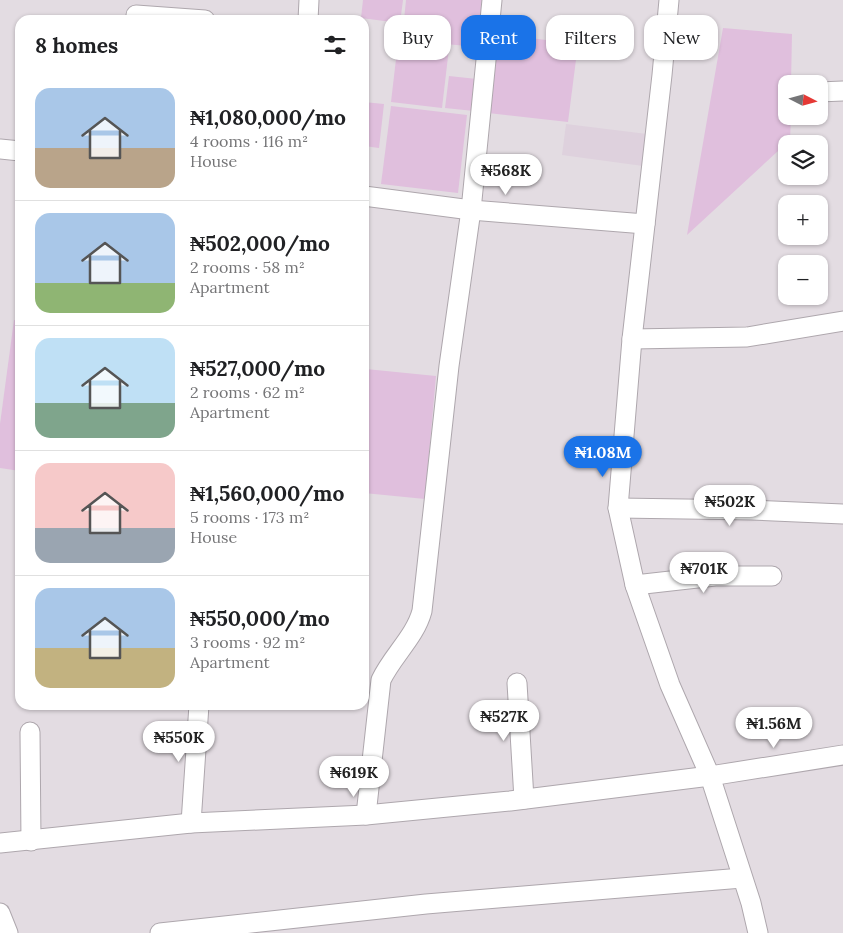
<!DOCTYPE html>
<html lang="en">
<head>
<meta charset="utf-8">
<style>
	body { margin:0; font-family:Lora,serif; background:#f6f6f6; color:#202124; height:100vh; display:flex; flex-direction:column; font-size:19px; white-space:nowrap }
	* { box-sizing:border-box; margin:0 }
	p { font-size:16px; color:#757577 }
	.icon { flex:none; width:28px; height:28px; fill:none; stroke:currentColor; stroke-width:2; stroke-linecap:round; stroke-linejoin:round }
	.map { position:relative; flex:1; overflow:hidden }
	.details { position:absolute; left:15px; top:15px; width:354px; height:695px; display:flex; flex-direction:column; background:#fff; border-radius:15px; box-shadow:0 1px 4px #0004 }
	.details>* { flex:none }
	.guide { position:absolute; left:384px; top:15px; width:384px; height:45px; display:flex; gap:10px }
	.needle { width:32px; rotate:96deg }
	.controls { position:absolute; left:778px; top:75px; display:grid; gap:10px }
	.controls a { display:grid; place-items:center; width:50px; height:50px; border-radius:10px; background:#fff; box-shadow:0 1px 4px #0004; font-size:25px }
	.price { position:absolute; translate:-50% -42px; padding:0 11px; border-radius:18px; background:#fff; color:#222; font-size:16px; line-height:32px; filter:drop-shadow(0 1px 2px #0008) }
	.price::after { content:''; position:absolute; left:50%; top:30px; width:15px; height:11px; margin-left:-8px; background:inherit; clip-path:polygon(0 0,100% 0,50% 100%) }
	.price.on { background:#1a73e8; color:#fff }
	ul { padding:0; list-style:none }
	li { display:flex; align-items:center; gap:15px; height:125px; padding:0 20px }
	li+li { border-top:1px solid #e0e0e0 }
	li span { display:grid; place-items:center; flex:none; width:140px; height:100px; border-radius:15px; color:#555 }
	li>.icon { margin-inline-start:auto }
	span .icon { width:60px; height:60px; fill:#fffc; stroke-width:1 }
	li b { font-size:21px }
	h2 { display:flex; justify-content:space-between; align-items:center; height:60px; padding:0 20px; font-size:21px }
	.chip { padding:0 18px; border-radius:15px; background:#fff; box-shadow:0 1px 4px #0004; font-size:18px; line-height:45px }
	.chip.on { background:#1a73e8; color:#fff }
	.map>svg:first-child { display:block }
	.built { fill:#ded1dd }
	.green { fill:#e0bfdd }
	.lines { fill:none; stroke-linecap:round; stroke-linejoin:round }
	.street-casing { stroke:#aea7ad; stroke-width:21 }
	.street { stroke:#fff; stroke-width:19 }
</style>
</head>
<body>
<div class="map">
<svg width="843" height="933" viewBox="0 0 843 933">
	<rect width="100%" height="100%" fill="#e3dce2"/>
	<polygon class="built" points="566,124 647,134 643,166 562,155"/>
	<g class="green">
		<polygon points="363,0 403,0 400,23 361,18"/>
		<polygon points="406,0 482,0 478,47 402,40"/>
		<polygon points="723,28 792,34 791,84 786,84 786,116 791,116 790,140 687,235"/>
		<polygon points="497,34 578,44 568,122 488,113"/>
		<polygon points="398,42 449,48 442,108 391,102"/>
		<polygon points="449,76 477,79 474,111 445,108"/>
		<polygon points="364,102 384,104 379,148 364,146"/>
		<polygon points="391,106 467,115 458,193 381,184"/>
		<polygon points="14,320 20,321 20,471 0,468 0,424"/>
		<polygon points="366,369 436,376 425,499 364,493 364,399"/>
	</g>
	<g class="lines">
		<defs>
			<g id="street">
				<polyline points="669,0 662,75 632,339 618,508 635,585 670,685 710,776 751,903 758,933"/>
				<polyline points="136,15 205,20"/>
				<polyline points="308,20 309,0"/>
				<polyline points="819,92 843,91"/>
				<polyline points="0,149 20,151"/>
				<polyline points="364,196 471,210 645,224"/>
				<polyline points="632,339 747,337 843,321"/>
				<polyline points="618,508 752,510 843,514"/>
				<polyline points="635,585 715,576 772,576"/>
				<polyline points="517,683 524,799"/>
				<polyline points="30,732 31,841"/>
				<path d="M366,815L381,680C393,655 415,637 422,611L449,366L471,210L492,0"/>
				<polyline points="191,823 199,705"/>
				<polyline points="0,843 191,823 366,815 510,801 710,776 843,755"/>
				<polyline points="0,913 8,933"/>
				<polyline points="160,933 426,904 742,878"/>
			</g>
		</defs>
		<use href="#street" class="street-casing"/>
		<use href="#street" class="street"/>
	</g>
</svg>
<div class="controls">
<a><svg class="needle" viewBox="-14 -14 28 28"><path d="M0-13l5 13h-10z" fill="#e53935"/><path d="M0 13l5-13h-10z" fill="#757577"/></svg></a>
<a><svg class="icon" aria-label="layers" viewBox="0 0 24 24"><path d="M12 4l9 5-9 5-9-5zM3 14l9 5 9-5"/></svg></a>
<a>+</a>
<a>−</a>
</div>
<b class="price" style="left:506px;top:196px">₦568K</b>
<b class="price on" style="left:603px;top:478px">₦1.08M</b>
<b class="price" style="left:730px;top:527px">₦502K</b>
<b class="price" style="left:704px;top:594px">₦701K</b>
<b class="price" style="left:504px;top:742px">₦527K</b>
<b class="price" style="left:774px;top:749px">₦1.56M</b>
<b class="price" style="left:179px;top:763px">₦550K</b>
<b class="price" style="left:354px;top:798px">₦619K</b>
<div class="guide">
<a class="chip">Buy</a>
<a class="chip on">Rent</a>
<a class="chip">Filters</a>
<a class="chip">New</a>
</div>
<section class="details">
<h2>8 homes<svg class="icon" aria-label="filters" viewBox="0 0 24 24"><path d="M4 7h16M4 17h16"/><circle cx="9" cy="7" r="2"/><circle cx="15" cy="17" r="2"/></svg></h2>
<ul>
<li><span style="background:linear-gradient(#a9c7e8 60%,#b9a48a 0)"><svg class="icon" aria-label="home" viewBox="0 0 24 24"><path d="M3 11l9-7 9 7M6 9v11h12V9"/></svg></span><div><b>₦1,080,000/mo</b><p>4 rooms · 116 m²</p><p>House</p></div></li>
<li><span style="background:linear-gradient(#a9c7e8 70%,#8fb573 0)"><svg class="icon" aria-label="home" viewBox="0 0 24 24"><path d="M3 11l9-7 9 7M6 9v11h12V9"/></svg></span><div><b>₦502,000/mo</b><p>2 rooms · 58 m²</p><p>Apartment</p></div></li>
<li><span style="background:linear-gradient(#bfe0f5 65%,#7fa58c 0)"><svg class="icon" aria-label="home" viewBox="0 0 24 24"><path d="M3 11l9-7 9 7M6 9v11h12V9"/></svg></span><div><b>₦527,000/mo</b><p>2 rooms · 62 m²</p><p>Apartment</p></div></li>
<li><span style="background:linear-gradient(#f6c9c9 65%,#9aa5b1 0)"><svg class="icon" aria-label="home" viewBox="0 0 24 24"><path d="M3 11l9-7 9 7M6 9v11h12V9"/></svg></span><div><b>₦1,560,000/mo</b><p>5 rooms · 173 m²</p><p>House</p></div></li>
<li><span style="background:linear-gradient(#a9c7e8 60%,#c2b280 0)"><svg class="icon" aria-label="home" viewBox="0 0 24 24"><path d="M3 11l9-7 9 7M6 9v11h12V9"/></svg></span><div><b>₦550,000/mo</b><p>3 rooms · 92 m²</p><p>Apartment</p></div></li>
</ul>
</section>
</div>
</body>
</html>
